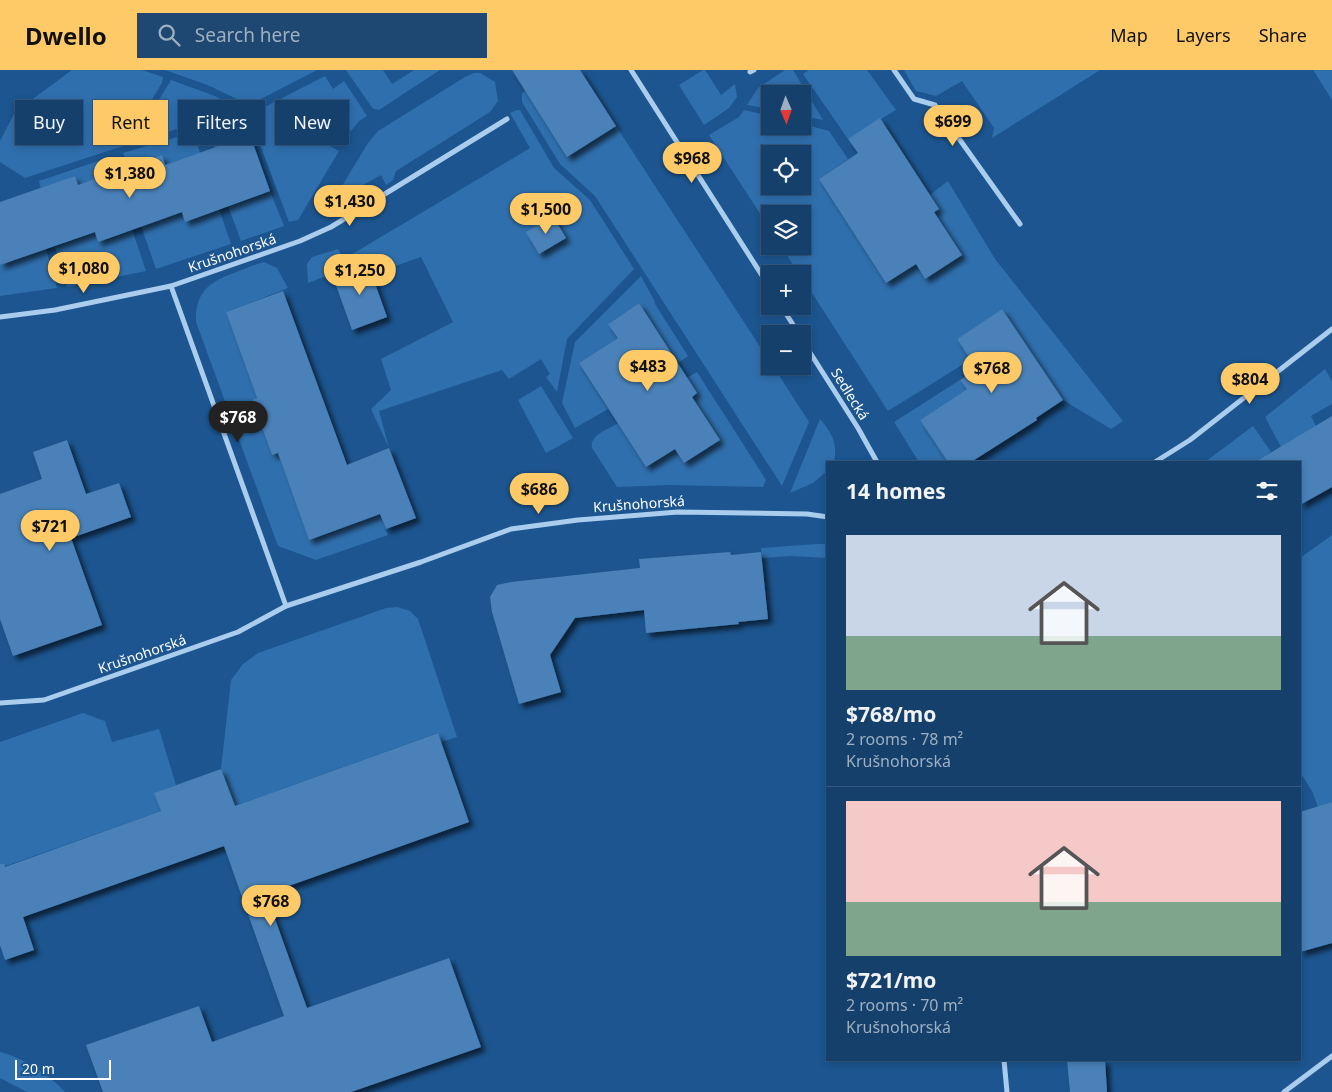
<!DOCTYPE html>
<html lang="en">
<head>
<meta charset="utf-8">
<style>
	body { margin:0; font-family:"Noto Sans",sans-serif; background:#1e4771; color:#f1f3f6; height:100vh; display:flex; flex-direction:column; font-size:19px; white-space:nowrap }
	* { box-sizing:border-box; margin:0 }
	p { font-size:16px; color:#9dafc1 }
	.icon { flex:none; width:28px; height:28px; fill:none; stroke:currentColor; stroke-width:2; stroke-linecap:round; stroke-linejoin:round }
	.map { position:relative; flex:1; overflow:hidden }
	.panel { position:absolute; left:826px; top:391px; width:475px; height:600px; display:flex; flex-direction:column; background:#15406b; border-radius:0px; box-shadow:0 2px 8px #0003,0 0 0 1px #34597e }
	.panel>* { flex:none }
	.hud { position:absolute; left:15px; top:30px; width:475px; height:45px; display:flex; gap:10px }
	.needle { width:32px; rotate:178deg }
	.buttons { position:absolute; left:761px; top:15px; display:grid; gap:10px }
	.buttons a { display:grid; place-items:center; width:50px; height:50px; border-radius:0px; background:#15406b; box-shadow:0 2px 8px #0003,0 0 0 1px #34597e; font-size:25px }
	.scale { position:absolute; left:15px; bottom:12px; width:96px; box-sizing:border-box; padding-left:5px; border:2px solid #fff; border-top:0; font-size:14px; line-height:18px; white-space:nowrap; color:#fff; -webkit-text-stroke:4px #1c558f; paint-order:stroke }
	.price { position:absolute; translate:-50% -42px; padding:0 11px; border-radius:18px; background:#feca68; color:#111; font-size:16px; line-height:32px; filter:drop-shadow(0 1px 2px #0008) }
	.price::after { content:''; position:absolute; left:50%; top:30px; width:15px; height:11px; margin-left:-8px; background:inherit; clip-path:polygon(0 0,100% 0,50% 100%) }
	.price.active { background:#222; color:#fff }
	ul { padding:0; list-style:none }
	li { display:grid; align-content:center; gap:10px; height:265px; padding:0 20px }
	li+li { border-top:1px solid #34597e }
	li span { display:grid; place-items:center; height:155px; border-radius:0px; color:#555 }
	li>.icon { margin-inline-start:auto }
	span .icon { width:90px; height:90px; fill:#fffc; stroke-width:1 }
	li b { font-size:21px }
	h2 { display:flex; justify-content:space-between; align-items:center; height:60px; padding:0 20px; font-size:21px }
	.tag { padding:0 18px; border-radius:0px; background:#15406b; box-shadow:0 2px 8px #0003,0 0 0 1px #34597e; font-size:18px; line-height:45px }
	.tag.active { background:#feca68; color:#111 }
	header { display:flex; align-items:center; gap:30px; box-sizing:border-box; height:70px; padding:0 25px; background:#feca68; color:#111 }
	header strong { font-size:24px }
	nav { display:flex; gap:28px; margin-inline-start:auto; font-size:18px }
	.search { width:350px; height:45px; background:#1e4771; display:flex; align-items:center; gap:12px; box-sizing:border-box; padding:0 18px; border-radius:0px; color:#9dafc1; font-size:19px }
	.map>svg:first-child { display:block }
	.green { fill:#2f6fad; fill-rule:evenodd }
	.building { fill:#4981b8; filter:url(#shadow) }
	.lines { fill:none; stroke-linecap:round; stroke-linejoin:round }
	.minor { stroke:#aacdee; stroke-width:5 }
	.labels { text-anchor:middle; stroke-width:5; stroke-linejoin:round; paint-order:stroke }
	.street-label { font-size:14px; fill:#fff; stroke:#1c558f }
</style>
</head>
<body>
<header>
<strong>Dwello</strong>
<div class="search"><svg class="icon" aria-label="search" viewBox="0 0 24 24"><circle cx="10" cy="10" r="6"/><path d="M15 15l6 6"/></svg>Search here</div>
<nav><a>Map</a><a>Layers</a><a>Share</a></nav>
</header>
<div class="map">
<svg width="1332" height="1022" viewBox="0 0 1332 1022">
	<defs>
		<filter id="shadow"><feDropShadow dx="4.5" dy="4.5" stdDeviation="2.5" flood-color="#0009"/></filter>
	</defs>
	<rect width="100%" height="100%" fill="#1c558f"/>
	<g class="green">
		<polygon points="72,0 142,0 163,7 162,13 123,76 25,108 0,92 0,71 15,42"/>
		<polygon points="165,0 317,0 249,35 210,16"/>
		<polygon points="346,0 383,0 392,14 414,0 440,0 379,40 374,39 371,36"/>
		<polygon points="703,0 705,0 721,25 735,14 737,27 729,38 704,55 679,15"/>
		<polygon points="785,0 793,0 823,50 803,46 802,24 770,24 770,39 747,35 758,18"/>
		<polygon points="809,0 867,0 896,40 848,69 803,4"/>
		<polygon points="904,0 1100,0 992,68 994,58 962,11 936,26 916,21"/>
		<polygon points="1313,0 1332,0 1332,30"/>
		<polygon points="474,3 480,3 495,12 498,31 490,42 396,101 393,110 386,115 381,105 349,123 356,134 340,144 334,144 331,140 331,134 368,73 378,61 465,7"/>
		<polygon points="325,6 333,19 344,11 367,46 359,51 351,61 337,51 324,73 339,81 298,150 289,152 249,45"/>
		<polygon points="171,10 215,26 239,39 136,72 135,69"/>
		<polygon points="526,21 616,56 770,292 770,296 773,296 809,352 782,416 595,126 560,94 522,32 522,23"/>
		<polygon points="517,40 520,40 554,98 590,130 634,199 567,269 557,322 546,307 550,304 541,289 509,309 502,300 379,341 389,378 371,339 391,320 381,289 453,252 421,187 369,205 366,191 308,213 307,194 312,187 338,179 344,189 530,78 510,43"/>
		<path d="M744,40L770,46V56H802L803,54L829,61L848,89L819,109L886,213L915,194L925,209L962,185L934,142L938,138L930,125L948,111L995,189L1123,351L1111,359L1063,330L1002,239L957,269L970,290L888,341L803,209L802,204H799L781,176H802V144H770V159L709,65L739,47ZM770,84H802V116H770Z"/>
		<polygon points="244,47 250,65 215,78 208,58"/>
		<polygon points="194,62 200,83 165,95 161,86 129,97 123,83"/>
		<polygon points="107,88 112,103 78,115 75,106 41,119 39,111"/>
		<polygon points="270,121 284,156 241,171 228,136"/>
		<polygon points="219,139 231,174 156,199 141,156 182,142 185,151"/>
		<polygon points="132,159 146,201 67,217 55,177 95,162 98,171"/>
		<polygon points="46,179 57,218 0,226 0,195"/>
		<path d="M264,192L277,198L288,218L226,242L257,328L252,330L272,385L278,383L309,469L347,395L358,391L388,465L316,490L278,476L196,252C195,220 211,211 239,201C247,198 256,194 264,192Z"/>
		<polygon points="641,206 655,232 655,234 688,286 678,293 639,233 609,253 618,268 579,293 608,339 575,358 562,333 575,272"/>
		<polygon points="1325,299 1332,311 1332,334 1311,346 1316,356 1281,377 1265,347"/>
		<path d="M697,302L766,410L763,417L669,415L617,417L592,378C589,365 609,359 618,353L646,397L675,379L685,393L720,370L692,327L687,308Z"/>
		<polygon points="960,310 967,319 920,350 948,392 919,392 894,352"/>
		<polygon points="541,316 573,368 546,383 518,330"/>
		<path d="M820,349C832,363 838,374 834,392H828L827,401L813,413L790,423Z"/>
		<polygon points="1253,356 1271,382 1255,392 1205,392"/>
		<polygon points="1332,465 1332,732 1318,737 1312,721 1300,702 1300,488"/>
		<polygon points="816,474 827,474 827,488 791,486 762,488 761,478"/>
		<polygon points="397,537 410,541 418,549 457,667 441,672 437,663 235,736 221,699 231,610 243,594 258,583 386,538"/>
		<polygon points="83,643 105,651 112,672 159,659 176,715 155,723 161,741 0,798 0,672"/>
		<path d="M0,982C24,988 48,1004 65,1022H27L0,1008Z"/>
	</g>
	<g class="building">
		<polygon points="512,0 580,0 616,56 567,87"/>
		<polygon points="880,48 939,139 934,142 962,185 925,209 916,194 886,213 819,109 858,83 848,69"/>
		<polygon points="250,65 270,121 185,152 182,142 98,172 95,162 0,195 0,132 75,106 78,115 162,85 165,95"/>
		<polygon points="553,146 566,168 539,184 526,162"/>
		<polygon points="367,191 387,247 352,260 332,204"/>
		<polygon points="283,221 347,395 389,378 416,448 386,459 380,444 309,470 278,383 272,385 252,330 257,328 226,242"/>
		<polygon points="639,233 697,323 692,327 720,370 684,393 675,379 646,397 579,293 618,268 608,254"/>
		<polygon points="1002,239 1063,330 1036,348 1037,350 971,392 948,392 920,350 967,319 960,310 977,300 957,269"/>
		<polygon points="1332,346 1332,417 1300,435 1300,392 1255,392"/>
		<polygon points="67,370 86,424 119,413 131,447 71,468 102,555 13,586 0,549 0,424 42,409 33,382"/>
		<polygon points="730,482 731,485 761,482 768,549 738,552 739,554 646,563 644,540 575,548 550,585 561,622 519,634 492,542 490,527 497,515 511,512 640,498 639,489"/>
		<polygon points="438,663 469,752 266,824 307,938 449,888 481,977 351,1022 103,1022 86,975 199,936 212,972 284,946 224,776 23,847 34,880 5,890 0,875 0,794 4,794 5,797 161,741 154,723 221,699 235,736"/>
		<polygon points="1332,732 1332,873 1300,882 1300,742"/>
		<polygon points="1067,990 1105,990 1107,1022 1070,1022"/>
	</g>
	<g class="lines">
		<g class="minor">
			<polyline points="631,0 770,218"/>
			<polyline points="894,0 914,29 935,35 1020,154"/>
			<polyline points="750,2 754,0"/>
			<polyline points="171,216 286,536"/>
			<polyline points="781,236 799,264"/>
			<polyline points="0,247 55,240 171,216 300,171 331,157 507,49"/>
			<polyline points="802,270 858,358 877,392"/>
			<polyline points="1155,392 1190,370 1332,259"/>
			<polyline points="0,633 44,630 238,562 286,536 421,492 511,459 578,450 678,442 807,444 828,447"/>
			<polyline points="1004,990 1007,1022"/>
			<polyline points="1284,1022 1332,986"/>
		</g>
	</g>
	<g class="labels">
		<g class="street-label">
			<text transform="translate(232 183) rotate(-19)" y="5">Krušnohorská</text>
			<text transform="translate(850 324) rotate(58)" y="5">Sedlecká</text>
			<text transform="translate(639 434) rotate(-4)" y="5">Krušnohorská</text>
			<text transform="translate(142 584) rotate(-19)" y="5">Krušnohorská</text>
		</g>
	</g>
</svg>
<div class="buttons">
<a><svg class="needle" viewBox="-14 -14 28 28"><path d="M0-13l5 13h-10z" fill="#e53935"/><path d="M0 13l5-13h-10z" fill="#9dafc1"/></svg></a>
<a><svg class="icon" aria-label="locate" viewBox="0 0 24 24"><circle cx="12" cy="12" r="6"/><path d="M12 2v4M12 18v4M2 12h4M18 12h4"/></svg></a>
<a><svg class="icon" aria-label="layers" viewBox="0 0 24 24"><path d="M12 4l9 5-9 5-9-5zM3 14l9 5 9-5"/></svg></a>
<a>+</a>
<a>−</a>
</div>
<div class="scale">20 m</div>
<b class="price" style="left:953px;top:77px">$699</b>
<b class="price" style="left:692px;top:114px">$968</b>
<b class="price" style="left:130px;top:129px">$1,380</b>
<b class="price" style="left:350px;top:157px">$1,430</b>
<b class="price" style="left:546px;top:165px">$1,500</b>
<b class="price" style="left:84px;top:224px">$1,080</b>
<b class="price" style="left:360px;top:226px">$1,250</b>
<b class="price" style="left:648px;top:322px">$483</b>
<b class="price" style="left:992px;top:324px">$768</b>
<b class="price" style="left:1250px;top:335px">$804</b>
<b class="price active" style="left:238px;top:373px">$768</b>
<b class="price" style="left:539px;top:445px">$686</b>
<b class="price" style="left:50px;top:482px">$721</b>
<b class="price" style="left:271px;top:857px">$768</b>
<div class="hud">
<a class="tag">Buy</a>
<a class="tag active">Rent</a>
<a class="tag">Filters</a>
<a class="tag">New</a>
</div>
<section class="panel">
<h2>14 homes<svg class="icon" aria-label="filters" viewBox="0 0 24 24"><path d="M4 7h16M4 17h16"/><circle cx="9" cy="7" r="2"/><circle cx="15" cy="17" r="2"/></svg></h2>
<ul>
<li><span style="background:linear-gradient(#c9d6e8 65%,#7fa58c 0)"><svg class="icon" aria-label="home" viewBox="0 0 24 24"><path d="M3 11l9-7 9 7M6 9v11h12V9"/></svg></span><div><b>$768/mo</b><p>2 rooms · 78 m²</p><p>Krušnohorská</p></div></li>
<li><span style="background:linear-gradient(#f6c9c9 65%,#7fa58c 0)"><svg class="icon" aria-label="home" viewBox="0 0 24 24"><path d="M3 11l9-7 9 7M6 9v11h12V9"/></svg></span><div><b>$721/mo</b><p>2 rooms · 70 m²</p><p>Krušnohorská</p></div></li>
</ul>
</section>
</div>
</body>
</html>
